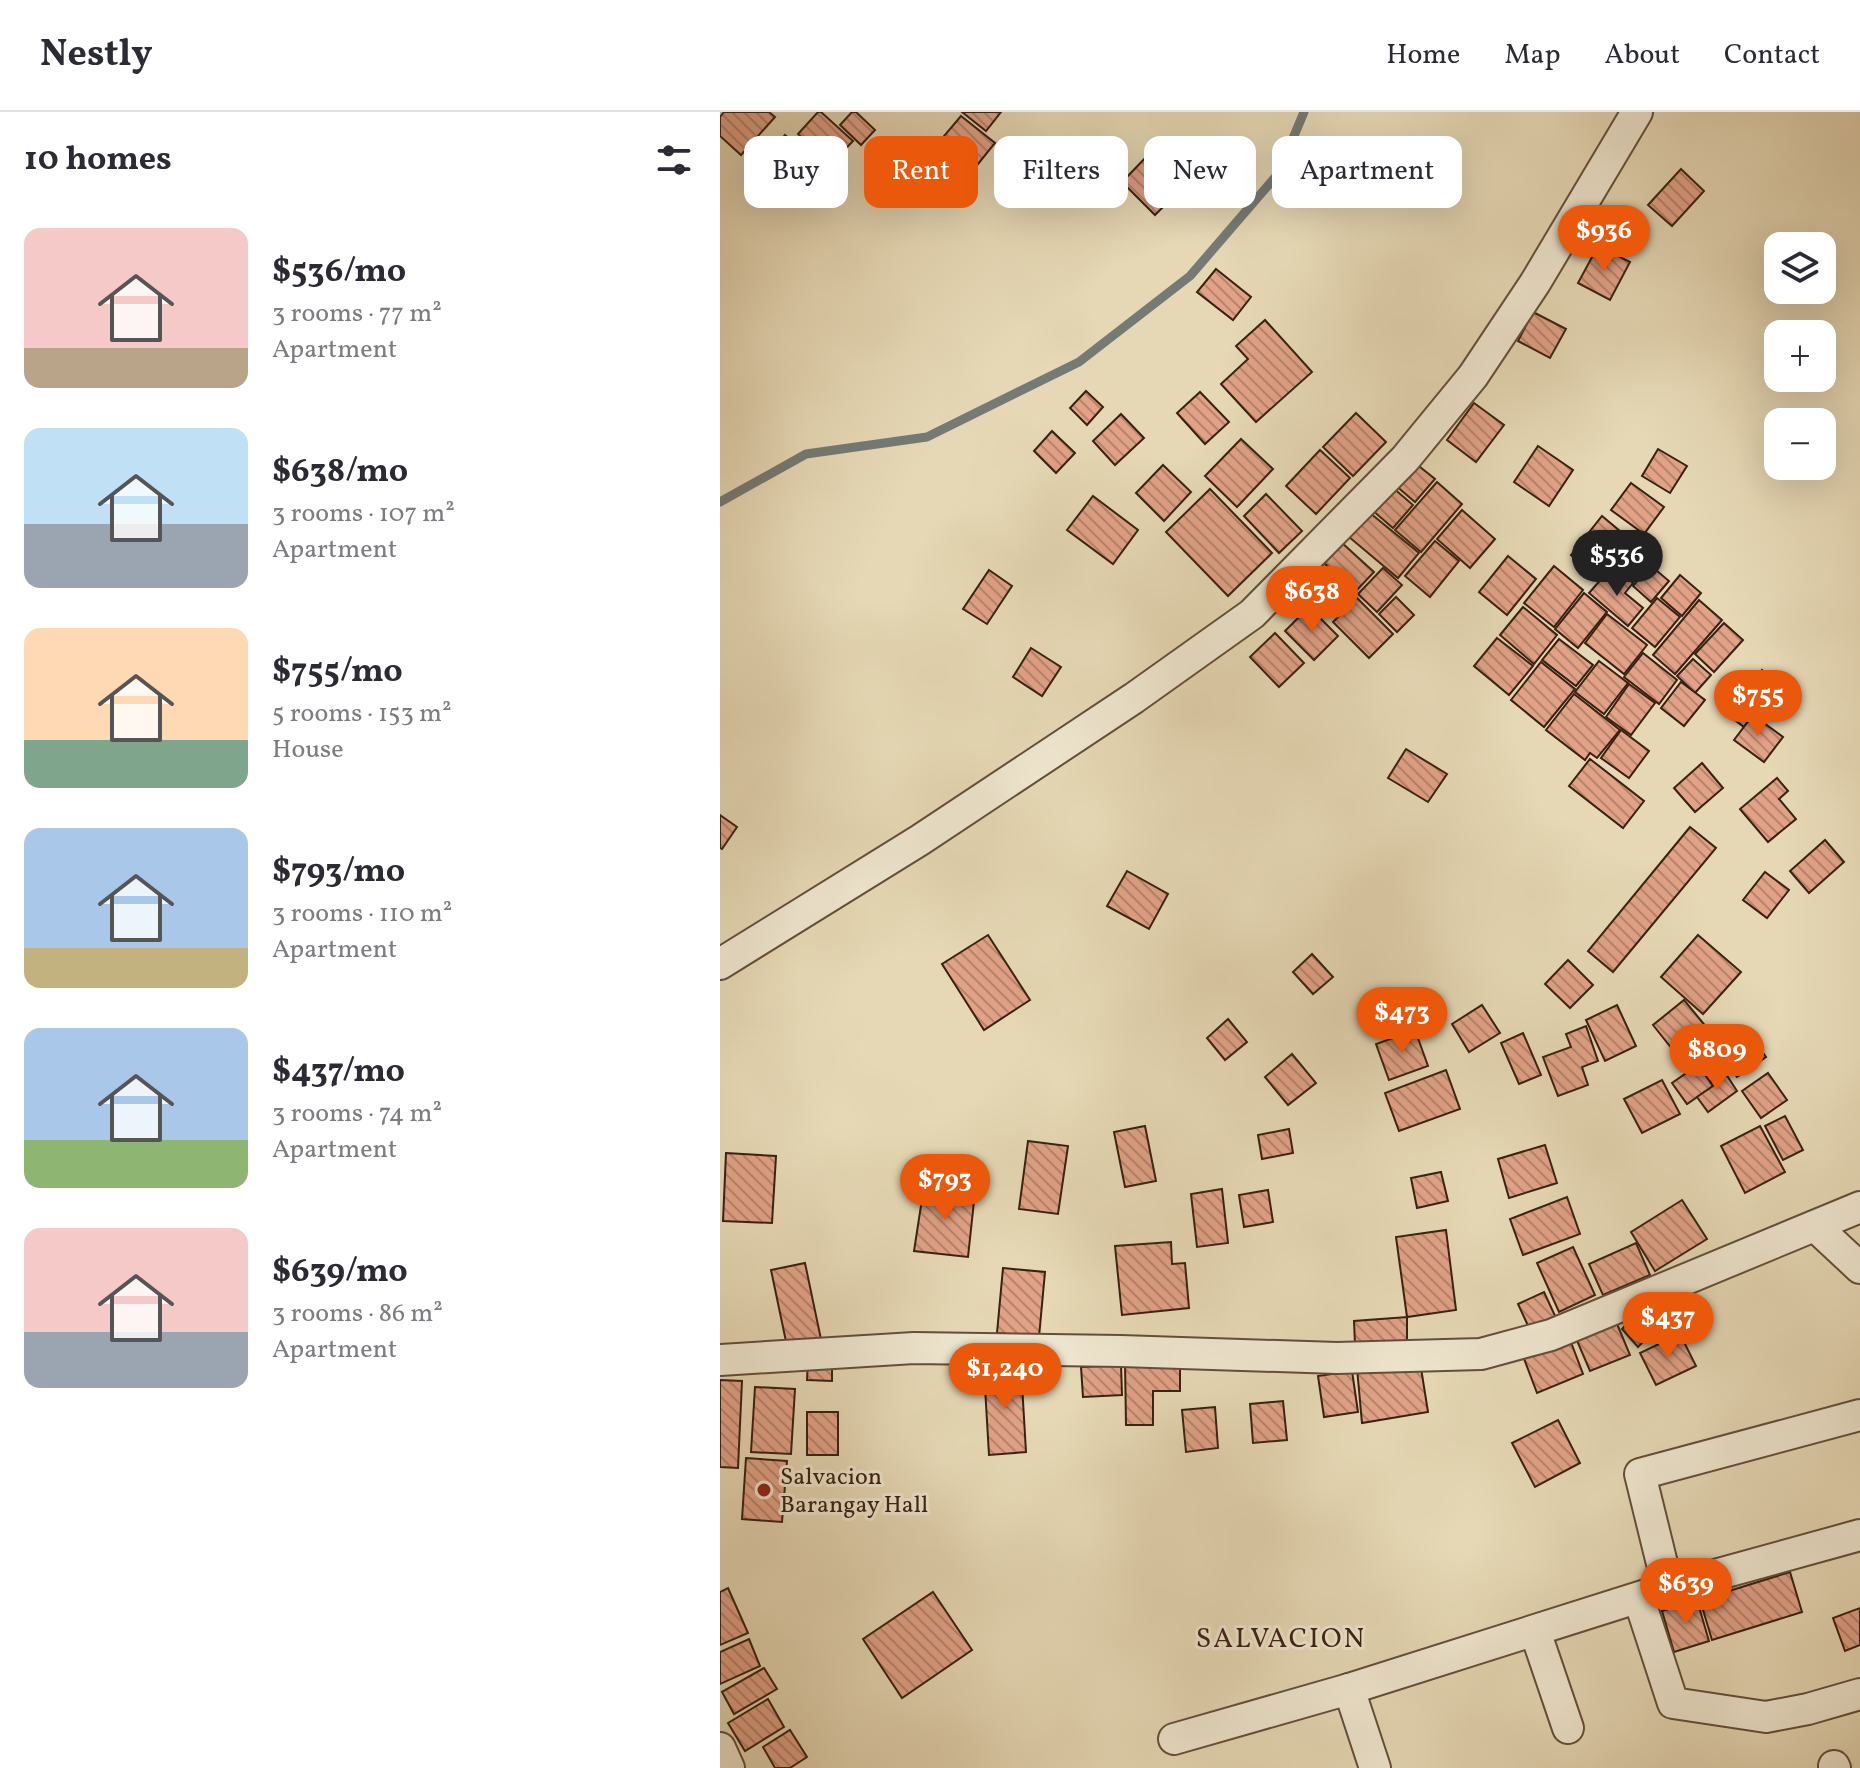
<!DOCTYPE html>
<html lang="en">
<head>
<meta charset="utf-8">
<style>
	body { margin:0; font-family:Vollkorn,serif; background:#f2f2f3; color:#2b2b33; height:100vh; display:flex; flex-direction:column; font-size:30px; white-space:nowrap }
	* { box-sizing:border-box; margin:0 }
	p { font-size:26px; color:#7c7c81 }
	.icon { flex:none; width:44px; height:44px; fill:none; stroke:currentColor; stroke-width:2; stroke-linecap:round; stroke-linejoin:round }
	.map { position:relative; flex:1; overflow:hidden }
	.panel { display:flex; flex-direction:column; background:#fff; width:720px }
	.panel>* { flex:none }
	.hud { position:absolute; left:24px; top:24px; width:760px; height:72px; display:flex; gap:16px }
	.tools { position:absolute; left:1044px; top:120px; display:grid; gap:16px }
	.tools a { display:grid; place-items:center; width:72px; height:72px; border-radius:16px; background:#fff; box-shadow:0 8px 32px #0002; font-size:40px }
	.price { position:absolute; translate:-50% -68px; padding:0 18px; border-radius:28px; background:#ea580c; color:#fff; font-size:26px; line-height:52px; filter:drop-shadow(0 2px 4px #0008) }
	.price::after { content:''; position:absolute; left:50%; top:48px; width:24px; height:18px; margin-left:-12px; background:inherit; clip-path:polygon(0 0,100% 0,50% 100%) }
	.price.active { background:#222; color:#fff }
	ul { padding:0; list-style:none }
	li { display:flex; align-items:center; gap:24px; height:200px; padding:0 24px }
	li span { display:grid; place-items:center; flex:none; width:224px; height:160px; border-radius:16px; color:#555 }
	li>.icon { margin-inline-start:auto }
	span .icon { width:96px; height:96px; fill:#fffc; stroke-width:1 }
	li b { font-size:34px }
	h2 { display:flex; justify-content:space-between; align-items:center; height:96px; padding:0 24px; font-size:34px }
	.tag { padding:0 28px; border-radius:16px; background:#fff; box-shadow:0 8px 32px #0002; font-size:28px; line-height:72px }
	.tag.active { background:#ea580c; color:#fff }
	header { display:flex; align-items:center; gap:48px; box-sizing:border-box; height:112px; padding:0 40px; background:#fff; border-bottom:2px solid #e1e1e2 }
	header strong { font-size:38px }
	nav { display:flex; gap:44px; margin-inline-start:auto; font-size:28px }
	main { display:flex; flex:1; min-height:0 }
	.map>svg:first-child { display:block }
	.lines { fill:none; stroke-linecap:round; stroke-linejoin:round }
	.stream { stroke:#747b75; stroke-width:9 }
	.building { fill:url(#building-back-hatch); stroke:#392010; stroke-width:2 }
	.minor-casing { stroke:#644e39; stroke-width:34 }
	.minor { stroke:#efe6cf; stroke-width:30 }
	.poi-dot { fill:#8f2418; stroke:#efe6cf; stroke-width:3 }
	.labels { text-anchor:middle; stroke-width:6; stroke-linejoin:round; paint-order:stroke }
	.poi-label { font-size:24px; fill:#392010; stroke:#efe6cf; text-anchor:start }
	.quarter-label { font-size:28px; letter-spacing:2px; fill:#392010; stroke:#efe6cf }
</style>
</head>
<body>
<header>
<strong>Nestly</strong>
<nav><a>Home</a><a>Map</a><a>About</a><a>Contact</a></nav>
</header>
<main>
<section class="panel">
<h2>10 homes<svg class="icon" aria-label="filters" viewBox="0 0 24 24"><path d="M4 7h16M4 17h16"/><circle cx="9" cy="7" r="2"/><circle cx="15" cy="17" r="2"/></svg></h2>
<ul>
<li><span style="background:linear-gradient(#f6c9c9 75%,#b9a48a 0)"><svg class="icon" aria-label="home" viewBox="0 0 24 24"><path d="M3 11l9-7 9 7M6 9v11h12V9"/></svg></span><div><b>$536/mo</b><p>3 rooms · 77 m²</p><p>Apartment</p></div></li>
<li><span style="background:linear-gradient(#bfe0f5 60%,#9aa5b1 0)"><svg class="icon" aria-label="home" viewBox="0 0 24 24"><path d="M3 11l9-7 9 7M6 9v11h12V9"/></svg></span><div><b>$638/mo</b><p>3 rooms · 107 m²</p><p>Apartment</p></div></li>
<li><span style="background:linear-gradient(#ffd9b3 70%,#7fa58c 0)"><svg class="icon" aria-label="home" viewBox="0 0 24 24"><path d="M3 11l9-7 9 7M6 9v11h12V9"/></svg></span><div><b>$755/mo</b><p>5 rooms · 153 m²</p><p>House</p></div></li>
<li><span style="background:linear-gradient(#a9c7e8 75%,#c2b280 0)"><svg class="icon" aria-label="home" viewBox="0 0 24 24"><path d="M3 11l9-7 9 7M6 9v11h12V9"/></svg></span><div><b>$793/mo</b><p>3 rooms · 110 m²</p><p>Apartment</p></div></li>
<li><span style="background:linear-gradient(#a9c7e8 70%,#8fb573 0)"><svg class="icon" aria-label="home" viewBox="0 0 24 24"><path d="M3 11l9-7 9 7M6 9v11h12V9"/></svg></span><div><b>$437/mo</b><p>3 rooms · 74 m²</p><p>Apartment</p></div></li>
<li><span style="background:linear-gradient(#f6c9c9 65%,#9aa5b1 0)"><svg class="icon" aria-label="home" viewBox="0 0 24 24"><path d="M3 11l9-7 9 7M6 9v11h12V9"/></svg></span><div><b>$639/mo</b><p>3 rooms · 86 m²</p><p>Apartment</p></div></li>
</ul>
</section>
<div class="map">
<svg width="1140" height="1656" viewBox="0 0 1140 1656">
	<defs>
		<pattern id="building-back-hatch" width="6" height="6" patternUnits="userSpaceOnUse" patternTransform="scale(2)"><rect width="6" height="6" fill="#e1a287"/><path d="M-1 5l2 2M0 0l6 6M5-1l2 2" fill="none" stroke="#b7846d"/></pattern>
	</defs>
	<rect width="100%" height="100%" fill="#e6d8b5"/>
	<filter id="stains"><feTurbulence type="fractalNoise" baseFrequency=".0025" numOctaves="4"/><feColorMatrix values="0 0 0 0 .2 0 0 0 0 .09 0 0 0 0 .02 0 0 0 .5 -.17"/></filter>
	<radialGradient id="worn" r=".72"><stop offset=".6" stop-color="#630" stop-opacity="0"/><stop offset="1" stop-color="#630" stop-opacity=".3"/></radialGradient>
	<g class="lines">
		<polyline class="stream" points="0,390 86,342 207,325 359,250 470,164 558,62 584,0"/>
	</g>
	<g class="building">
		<polygon points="4,0 49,0 55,5 21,43 0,24 0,5"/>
		<polygon points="98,0 101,0 133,29 111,52 78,22"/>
		<polygon points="132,0 136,0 155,18 141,33 120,13"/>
		<polygon points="242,0 281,0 266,19"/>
		<polygon points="241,4 275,31 258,52 224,24"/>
		<polygon points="65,23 97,51 68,84 36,57"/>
		<polygon points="431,40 465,73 435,103 402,70"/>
		<polygon points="961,57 984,79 952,114 928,93"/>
		<polygon points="878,134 910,150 890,188 858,171"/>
		<polygon points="496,157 531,185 513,208 477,180"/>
		<polygon points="813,200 846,217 830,246 798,229"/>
		<polygon points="545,208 592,260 536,310 501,272 528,247 516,234"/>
		<polygon points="366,279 383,295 367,313 350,296"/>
		<polygon points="480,280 509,310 485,332 457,301"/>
		<polygon points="754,291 784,313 756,350 727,328"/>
		<polygon points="636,301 666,330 633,364 603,335"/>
		<polygon points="401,302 424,326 395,353 373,329"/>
		<polygon points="332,319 355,341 336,361 314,339"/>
		<polygon points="521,327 553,357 517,395 485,364"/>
		<polygon points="818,334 853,358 829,394 794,370"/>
		<polygon points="938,337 967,354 950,381 922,364"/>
		<polygon points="600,338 630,366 596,402 566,374"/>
		<polygon points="695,351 715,367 695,390 675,373"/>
		<polygon points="443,353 471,380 444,409 416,381"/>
		<polygon points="717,370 742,392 701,440 675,418"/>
		<polygon points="911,371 944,395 924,422 891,398"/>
		<polygon points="672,375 693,393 673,416 652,398"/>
		<polygon points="490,377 552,441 508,484 446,420"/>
		<polygon points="546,382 582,419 559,441 524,404"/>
		<polygon points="373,384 418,418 393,452 347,418"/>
		<polygon points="742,398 775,427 750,456 717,427"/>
		<polygon points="650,401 699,441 678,466 629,425"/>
		<polygon points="882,404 919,435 914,441 923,449 908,467 900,460 891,471 883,465 881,468 851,443"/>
		<polygon points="715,429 739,449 710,485 685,464"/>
		<polygon points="621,430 654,460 635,480 603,450"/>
		<polygon points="788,444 816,467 787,503 759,480"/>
		<polygon points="603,450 627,474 611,492 586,468"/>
		<polygon points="930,453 949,469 931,490 913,474"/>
		<polygon points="834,454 863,478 834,515 804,491"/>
		<polygon points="663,456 682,473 657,500 638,482"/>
		<polygon points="269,458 292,474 267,512 243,497"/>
		<polygon points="900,460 913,471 905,481 923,496 908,514 869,481 883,465 891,471"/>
		<polygon points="960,463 981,481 962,504 941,486"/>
		<polygon points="864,481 887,500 858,536 835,517"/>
		<polygon points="676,485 694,503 677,520 659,502"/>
		<polygon points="637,486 673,522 649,546 613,510"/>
		<polygon points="937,486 960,505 935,535 912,516"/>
		<polygon points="979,488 1002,508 955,562 933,543"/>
		<polygon points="589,495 618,524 594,548 565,519"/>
		<polygon points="803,495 837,523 814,552 780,523"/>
		<polygon points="887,502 927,533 904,562 865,531"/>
		<polygon points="1004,511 1023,528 994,560 975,542"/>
		<polygon points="555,521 584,551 559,575 530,545"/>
		<polygon points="777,526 813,554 789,583 754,554"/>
		<polygon points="839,527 873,553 856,574 822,548"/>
		<polygon points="311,536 341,555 322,584 293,565"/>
		<polygon points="923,541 957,568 939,592 904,565"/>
		<polygon points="973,547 991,563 975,581 957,564"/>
		<polygon points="879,549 908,571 884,602 855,580"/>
		<polygon points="821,550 855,577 824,615 791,588"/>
		<polygon points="1042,558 1059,571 1024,615 1008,603"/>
		<polygon points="961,570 985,588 964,614 941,596"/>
		<polygon points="909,572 935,591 911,623 886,605"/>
		<polygon points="854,582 900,618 877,646 870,641 865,648 826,618"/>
		<polygon points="1033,603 1063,625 1044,650 1014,628"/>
		<polygon points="901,618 929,639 909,666 881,646"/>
		<polygon points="686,637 727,662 708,690 668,666"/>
		<polygon points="870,647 924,689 903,716 849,674"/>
		<polygon points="982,651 1003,676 975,700 954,676"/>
		<polygon points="1057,666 1068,679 1059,687 1076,707 1048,730 1020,697"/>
		<polygon points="0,703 17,715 2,737 0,736"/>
		<polygon points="970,715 996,736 893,860 868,839"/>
		<polygon points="1105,728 1124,750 1089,781 1070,759"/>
		<polygon points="407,759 448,782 429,817 387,794"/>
		<polygon points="1045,760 1069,778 1047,806 1023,788"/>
		<polygon points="268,823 310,888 264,918 222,852"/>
		<polygon points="978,823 1021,860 983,902 941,865"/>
		<polygon points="592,842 613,865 593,882 573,860"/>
		<polygon points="848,848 873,873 850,896 825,872"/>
		<polygon points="964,888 988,917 957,943 933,913"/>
		<polygon points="762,893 780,921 749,940 732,912"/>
		<polygon points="897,893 916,934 885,949 866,908"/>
		<polygon points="508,907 527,930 505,948 487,926"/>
		<polygon points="866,914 878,949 862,955 868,973 838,984 823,945 851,935 846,922"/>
		<polygon points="695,918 708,954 669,968 656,932"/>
		<polygon points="1027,919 1046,945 1017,965 998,940"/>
		<polygon points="803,921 821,963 799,972 781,931"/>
		<polygon points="572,942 596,971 568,993 545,965"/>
		<polygon points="978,953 993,974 967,992 952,971"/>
		<polygon points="726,958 740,997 679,1019 665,981"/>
		<polygon points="1004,959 1017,979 988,1000 977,985 993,974 990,969"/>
		<polygon points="1048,961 1067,988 1041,1006 1022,979"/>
		<polygon points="942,968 960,1002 922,1021 904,987"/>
		<polygon points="1065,1004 1083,1038 1063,1048 1045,1014"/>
		<polygon points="425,1014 436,1069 405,1075 394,1020"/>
		<polygon points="1040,1014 1065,1060 1025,1081 1001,1034"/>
		<polygon points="569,1017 573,1041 542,1047 538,1023"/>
		<polygon points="308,1029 348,1034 338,1102 299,1097"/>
		<polygon points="825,1033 837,1071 789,1086 778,1047"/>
		<polygon points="6,1041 56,1044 52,1111 3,1109"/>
		<polygon points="721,1060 728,1089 697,1096 691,1066"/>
		<polygon points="204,1074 255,1080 248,1145 194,1139"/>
		<polygon points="502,1077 508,1131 477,1135 471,1082"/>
		<polygon points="548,1078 553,1110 524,1115 519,1083"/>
		<polygon points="847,1085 860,1122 803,1143 790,1107"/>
		<polygon points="962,1088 987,1127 935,1159 911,1120"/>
		<polygon points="726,1118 736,1198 687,1205 676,1125"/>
		<polygon points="451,1130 452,1152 465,1151 469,1196 402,1203 395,1134"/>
		<polygon points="916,1131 930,1163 883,1183 869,1152"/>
		<polygon points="853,1135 875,1183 839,1200 817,1151"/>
		<polygon points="85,1151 102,1232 68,1239 51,1158"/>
		<polygon points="283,1156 325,1160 319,1225 277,1221"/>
		<polygon points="824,1180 836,1206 810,1218 798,1192"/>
		<polygon points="950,1182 962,1191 918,1235 902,1217 926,1191"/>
		<polygon points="687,1205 687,1229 635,1232 634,1209"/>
		<polygon points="895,1207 910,1243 870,1259 855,1224"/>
		<polygon points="960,1222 976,1254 936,1273 920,1241"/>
		<polygon points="849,1225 863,1262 817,1281 803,1244"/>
		<polygon points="460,1248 460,1279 433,1279 433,1313 406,1313 405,1249"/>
		<polygon points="88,1249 112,1249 112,1269 87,1268"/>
		<polygon points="401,1253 402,1283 363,1285 361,1255"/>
		<polygon points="301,1255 306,1340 269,1343 264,1258"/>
		<polygon points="637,1256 701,1256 708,1300 642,1311"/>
		<polygon points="632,1259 638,1300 604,1305 598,1264"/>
		<polygon points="0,1268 22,1269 18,1356 0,1355"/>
		<polygon points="35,1275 75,1277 71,1342 31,1340"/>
		<polygon points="563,1289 567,1328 533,1331 530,1292"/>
		<polygon points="495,1295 498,1336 466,1340 462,1298"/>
		<rect x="87" y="1300" width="31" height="43"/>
		<polygon points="838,1308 860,1351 815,1375 792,1331"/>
		<polygon points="26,1346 67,1349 62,1410 22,1407"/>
		<polygon points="1070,1460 1082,1500 992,1528 980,1488"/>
		<polygon points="8,1476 28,1521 0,1533 0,1480"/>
		<polygon points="213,1480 252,1538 182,1586 143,1527"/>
		<polygon points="977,1488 989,1529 954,1540 942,1499"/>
		<polygon points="1140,1496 1140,1533 1125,1539 1113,1506"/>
		<polygon points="29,1527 40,1554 0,1572 0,1540"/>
		<polygon points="44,1556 57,1577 14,1602 2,1580"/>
		<polygon points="48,1587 64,1615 25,1639 8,1611"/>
		<polygon points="70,1618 87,1645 70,1656 55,1656 43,1635"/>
	</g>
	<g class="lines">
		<defs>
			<g id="minor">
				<polyline points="0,852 200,728 414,586 532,502 685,347 753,264 815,171 917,0"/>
				<polyline points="1095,1114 1140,1156"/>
				<polyline points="0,1248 194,1236 401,1239 617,1246 761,1242 831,1223 1140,1095"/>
				<polyline points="948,1476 920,1362 1140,1303"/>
				<polyline points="919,1487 953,1591 1046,1605 1088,1597 1140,1582"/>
				<polyline points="815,1519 848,1616"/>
				<polyline points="629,1577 655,1656"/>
				<polyline points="454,1627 629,1577 948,1476 1140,1423"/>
				<polyline points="0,1636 9,1656"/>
				<polyline points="1114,1654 1115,1656"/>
			</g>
		</defs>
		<use href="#minor" class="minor-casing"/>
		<use href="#minor" class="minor"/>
	</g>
	<circle class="poi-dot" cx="44" cy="1378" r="8"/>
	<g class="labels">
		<g class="poi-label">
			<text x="60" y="1372">Salvacion<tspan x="60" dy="28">Barangay Hall</tspan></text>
		</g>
		<g class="quarter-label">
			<text x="561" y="1535">SALVACION</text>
		</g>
	</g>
	<rect width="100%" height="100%" filter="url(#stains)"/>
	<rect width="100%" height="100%" fill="url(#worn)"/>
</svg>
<div class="tools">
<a><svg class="icon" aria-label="layers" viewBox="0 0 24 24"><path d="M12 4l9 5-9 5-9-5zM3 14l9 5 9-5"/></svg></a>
<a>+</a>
<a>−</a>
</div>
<b class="price" style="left:884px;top:161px">$936</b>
<b class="price active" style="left:897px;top:486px">$536</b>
<b class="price" style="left:592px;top:522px">$638</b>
<b class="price" style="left:1038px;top:626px">$755</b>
<b class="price" style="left:682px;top:943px">$473</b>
<b class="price" style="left:997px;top:980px">$809</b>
<b class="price" style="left:225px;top:1110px">$793</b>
<b class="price" style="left:948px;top:1248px">$437</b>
<b class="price" style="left:285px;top:1299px">$1,240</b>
<b class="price" style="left:966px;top:1514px">$639</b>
<div class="hud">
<a class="tag">Buy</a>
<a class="tag active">Rent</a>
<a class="tag">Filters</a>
<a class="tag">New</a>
<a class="tag">Apartment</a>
</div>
</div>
</main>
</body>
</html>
